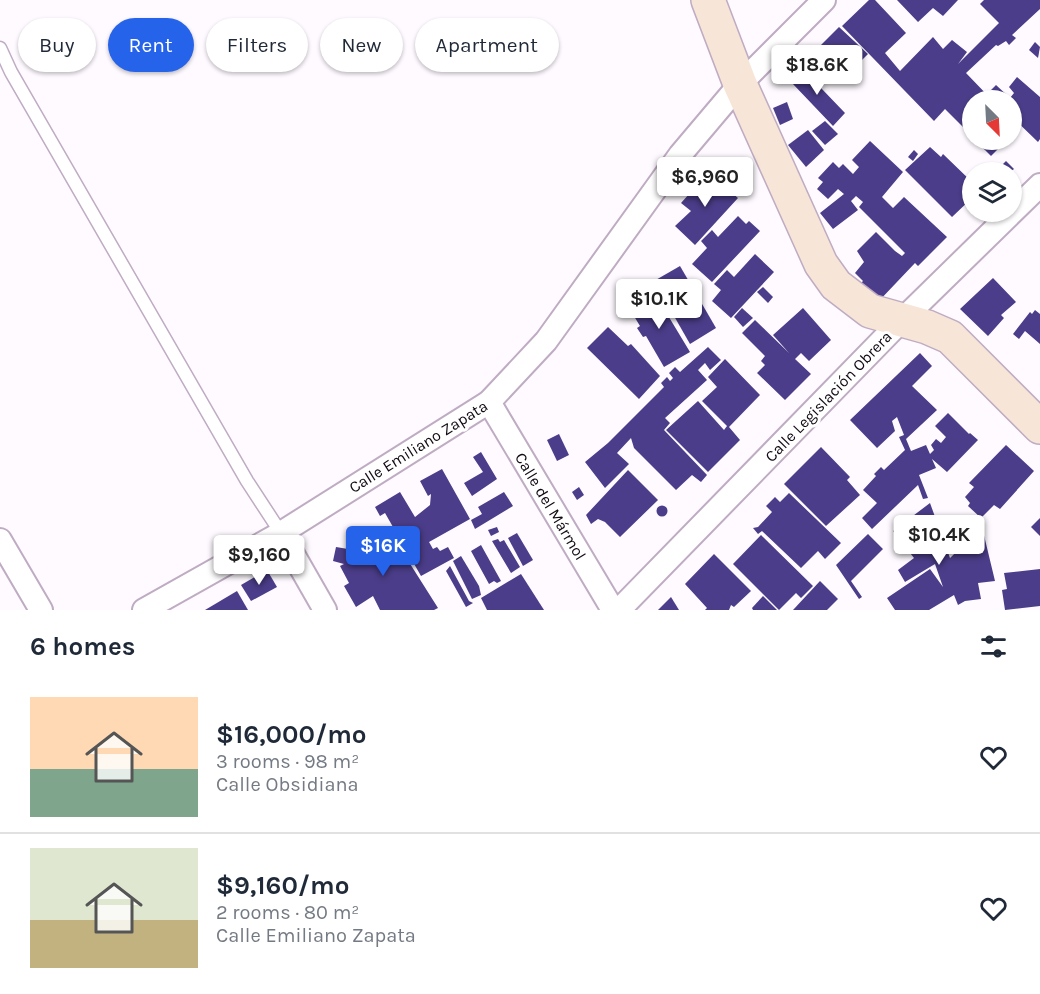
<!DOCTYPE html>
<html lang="en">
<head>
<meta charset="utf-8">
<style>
	body { margin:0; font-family:Karla,sans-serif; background:#f6f6f7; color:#1f2937; height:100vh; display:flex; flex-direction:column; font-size:22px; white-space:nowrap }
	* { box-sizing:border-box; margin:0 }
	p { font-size:20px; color:#747a83 }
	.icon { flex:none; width:33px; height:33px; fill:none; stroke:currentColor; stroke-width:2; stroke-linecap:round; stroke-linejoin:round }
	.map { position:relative; height:610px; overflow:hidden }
	.drawer { display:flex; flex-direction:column; background:#fff; flex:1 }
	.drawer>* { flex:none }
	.guide { position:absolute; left:18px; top:18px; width:600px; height:54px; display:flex; gap:12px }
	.needle { width:39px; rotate:156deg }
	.controls { position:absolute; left:962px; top:90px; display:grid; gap:12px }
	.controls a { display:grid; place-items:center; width:60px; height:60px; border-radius:50%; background:#fff; box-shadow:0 2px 4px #0004; font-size:30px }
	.price { position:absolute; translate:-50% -51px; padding:0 14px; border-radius:6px; background:#fff; color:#222; font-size:20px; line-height:39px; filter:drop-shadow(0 2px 3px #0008) }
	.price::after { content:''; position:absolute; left:50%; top:36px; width:18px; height:14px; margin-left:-9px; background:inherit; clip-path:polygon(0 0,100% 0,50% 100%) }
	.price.on { background:#2563eb; color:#fff }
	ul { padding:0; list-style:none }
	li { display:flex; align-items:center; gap:18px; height:150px; padding:0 30px }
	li+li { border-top:2px solid #e0e1e3 }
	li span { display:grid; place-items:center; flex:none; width:168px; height:120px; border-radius:0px; color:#555 }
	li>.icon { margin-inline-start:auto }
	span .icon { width:72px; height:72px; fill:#fffc; stroke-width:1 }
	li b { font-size:26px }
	h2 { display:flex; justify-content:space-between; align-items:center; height:72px; padding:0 30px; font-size:26px }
	.pill { padding:0 21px; border-radius:27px; background:#fff; box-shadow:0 2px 4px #0004; font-size:21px; line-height:54px }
	.pill.on { background:#2563eb; color:#fff }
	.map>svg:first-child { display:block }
	.building { fill:#4b3d89 }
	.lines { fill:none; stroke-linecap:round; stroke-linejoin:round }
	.lane-casing { stroke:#bfacc3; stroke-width:15 }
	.street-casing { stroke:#bfacc3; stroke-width:26 }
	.secondary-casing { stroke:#bfacc3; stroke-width:36 }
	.lane { stroke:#fff; stroke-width:12 }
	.street { stroke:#fff; stroke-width:22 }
	.secondary { stroke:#f7e5d8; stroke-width:33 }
	.labels { text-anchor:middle; stroke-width:6; stroke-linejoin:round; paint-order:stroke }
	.street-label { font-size:16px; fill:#110a12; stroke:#fff }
</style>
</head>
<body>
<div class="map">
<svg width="1040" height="610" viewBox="0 0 1040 610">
	<rect width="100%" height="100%" fill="#fefaff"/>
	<g class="building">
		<polygon points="869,0 875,0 906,33 885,53 900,71 933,37 943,49 952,40 967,52 958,64 999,23 980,4 984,0 1040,0 1040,9 1012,35 1016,38 1009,45 1006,41 998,46 996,45 966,73 992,100 972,100 972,136 945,109 934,121 842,26"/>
		<polygon points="897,0 958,0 943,16 933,8 918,22"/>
		<polygon points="839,27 868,54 850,72 846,67 841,72 817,49"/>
		<polygon points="1035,42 1040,47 1038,58 1029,50"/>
		<polygon points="797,63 845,113 833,126 792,83 799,75 792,68"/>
		<polygon points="1017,77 1040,97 1040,139 1038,142 1011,116 1011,100 995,100 987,94 996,85 1010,98 1014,93 1009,87"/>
		<polygon points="787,102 793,119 780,125 773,108"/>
		<polygon points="825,121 838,134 825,145 812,131"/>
		<polygon points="808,130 824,150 806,167 788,145"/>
		<polygon points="975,140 1007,140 991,156"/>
		<polygon points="870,141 903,172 882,197 893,208 904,197 947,237 918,266 915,263 877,303 860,284 863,281 855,273 864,262 857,251 876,232 895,251 902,256 905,253 859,207 863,202 856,196 851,201 858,210 833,229 820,213 844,194 838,189 828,199 817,189 823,182 818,178 833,162 839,168 843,164 853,174 859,167 852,160"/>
		<polygon points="930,147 941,157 943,154 972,182 972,198 952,217 905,170"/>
		<polygon points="914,150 918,154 913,161 908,157"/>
		<polygon points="1006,161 1014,169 1010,172 1006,172 1000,167"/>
		<polygon points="708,173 738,198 695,245 675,226 691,211 681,203"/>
		<polygon points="738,216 746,224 749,221 760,231 712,282 692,264 707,248 701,241 712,230 718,237"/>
		<polygon points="755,254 774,272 731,318 712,301 721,290 714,284 727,270 734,277"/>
		<polygon points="680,266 716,328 690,344 654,281"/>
		<polygon points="993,278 1016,302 1001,315 1004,318 988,336 960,309"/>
		<polygon points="763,287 773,297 768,303 757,292"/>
		<polygon points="655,294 690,352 664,367 646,336 643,337 637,328 640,326 629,308"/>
		<polygon points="742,308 753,318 743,327 734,317"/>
		<polygon points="803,308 831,340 809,361 801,353 795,359 811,374 785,400 757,373 765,365 761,361 765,356 742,333 755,320 789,353 773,335"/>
		<polygon points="1035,310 1040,314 1040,344 1025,331 1019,339 1013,334 1030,312 1032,314"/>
		<polygon points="608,327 628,346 631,344 660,376 639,399 587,348"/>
		<polygon points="708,347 721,360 710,370 705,363 698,370 707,380 665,418 670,423 664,430 707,475 701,482 692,475 676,490 634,448 631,438 617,453 629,464 605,488 585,462 608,443 664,387 661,383 667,377 670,381 673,378 669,373 675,367 680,372"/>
		<polygon points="920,353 932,366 912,386 937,410 906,439 911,451 926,445 930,454 934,450 931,445 936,439 941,443 946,437 935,426 948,413 969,434 970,433 978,440 947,472 932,459 936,468 919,475 928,498 923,499 918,485 872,529 862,518 877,503 863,490 876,476 874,474 881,467 884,470 905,450 899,437 904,435 897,417 892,421 895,431 877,448 850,420"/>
		<polygon points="725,359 760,395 729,427 740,440 708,472 666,430 698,401 724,430 727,426 702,401 717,387 708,377"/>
		<polygon points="559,434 569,455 557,461 547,440"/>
		<polygon points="1006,445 1034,471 1000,509 994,505 981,518 968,506 970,503 965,497 974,487 969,483"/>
		<polygon points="821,447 850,477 847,480 860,495 826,526 784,484"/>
		<polygon points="481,452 497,479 472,496 464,483 483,472 473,457"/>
		<polygon points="442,469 470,519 429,542 433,549 437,547 440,551 448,547 454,558 421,576 385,513 380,516 375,507 400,492 415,517 430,505 431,494 428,496 420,481"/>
		<polygon points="628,470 658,500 620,537 605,522 598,519 591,524 586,515"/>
		<polygon points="579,487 584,495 577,500 572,492"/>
		<polygon points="504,492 513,506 475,529 471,520 482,514 478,507"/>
		<polygon points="789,493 841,543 825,559 818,551 801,568 762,531 758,534 753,528 758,527 772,512 766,506 775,497 780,502"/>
		<polygon points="930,503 950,558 982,527 995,581 978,583 981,599 965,601 958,605 954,595 929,610 895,610 887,598 930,569 943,587 935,564 905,582 898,570 914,558 893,531"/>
		<circle cx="662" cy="511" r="5.5"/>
		<polygon points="1040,518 1040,536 1031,527"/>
		<polygon points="497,527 499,532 491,536 488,530"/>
		<polygon points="517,533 533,560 523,566 508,538"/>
		<polygon points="868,534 883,549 851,581 862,597 859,599 836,565"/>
		<polygon points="761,535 813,586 801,598 796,593 779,610 733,564"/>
		<polygon points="353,539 368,543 372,540 375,545 381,542 384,547 395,540 438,608 434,610 380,610 373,596 356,607 344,586 349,583 340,566 344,564 333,561 336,547 348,549"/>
		<polygon points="498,539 500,542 504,540 520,567 511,573 492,541"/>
		<polygon points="481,545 501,581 497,583 494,581 489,584 471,551"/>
		<polygon points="714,554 751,591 734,607 731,605 729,610 705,610 707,608 685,584"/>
		<polygon points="461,556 479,586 481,595 472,599 453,561"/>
		<polygon points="450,566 469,601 473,603 466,607 446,571"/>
		<polygon points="1040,569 1040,606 1005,610 1002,590 1007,589 1004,573"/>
		<polygon points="267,570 277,587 251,601 241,585"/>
		<polygon points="521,574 544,610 487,610 481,598"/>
		<polygon points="820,581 838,599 827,610 793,610"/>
		<polygon points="237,591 248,610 205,610"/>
		<polygon points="763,596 777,610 753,610 752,608"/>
		<polygon points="671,597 679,610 658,610"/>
	</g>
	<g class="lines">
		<defs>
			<polyline id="lane" points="0,48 11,72 247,481 281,533"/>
			<g id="street">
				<polyline points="489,402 613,610"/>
				<polyline points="281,533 325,610"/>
				<polyline points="0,540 41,610"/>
				<polyline points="144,610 281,533 489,402 546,341 680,155 740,84 824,0"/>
				<polyline points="619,610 901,321 1040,185"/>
			</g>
			<polyline id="secondary" points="708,0 740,84 821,264 836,285 870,311 927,327 950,337 1040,427"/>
		</defs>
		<use href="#lane" class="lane-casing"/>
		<use href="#street" class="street-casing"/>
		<use href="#secondary" class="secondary-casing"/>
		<use href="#lane" class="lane"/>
		<use href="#street" class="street"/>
		<use href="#secondary" class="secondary"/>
	</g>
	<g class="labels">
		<g class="street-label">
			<text transform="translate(828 396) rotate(-46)" y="6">Calle Legislación Obrera</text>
			<text transform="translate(418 446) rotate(-32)" y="6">Calle Emiliano Zapata</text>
			<text transform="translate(551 506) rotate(59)" y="6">Calle del Mármol</text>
		</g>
	</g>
</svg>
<div class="controls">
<a><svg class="needle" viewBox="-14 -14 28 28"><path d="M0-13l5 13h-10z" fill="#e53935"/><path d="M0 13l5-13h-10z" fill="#747a83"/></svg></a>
<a><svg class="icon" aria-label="layers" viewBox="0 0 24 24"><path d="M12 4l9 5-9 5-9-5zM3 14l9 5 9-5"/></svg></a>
</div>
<b class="price" style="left:817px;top:96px">$18.6K</b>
<b class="price" style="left:705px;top:208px">$6,960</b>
<b class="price" style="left:659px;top:330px">$10.1K</b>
<b class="price" style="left:939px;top:566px">$10.4K</b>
<b class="price on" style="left:383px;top:577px">$16K</b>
<b class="price" style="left:259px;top:586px">$9,160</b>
<div class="guide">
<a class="pill">Buy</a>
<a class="pill on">Rent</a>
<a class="pill">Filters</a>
<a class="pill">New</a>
<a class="pill">Apartment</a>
</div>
</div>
<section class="drawer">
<h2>6 homes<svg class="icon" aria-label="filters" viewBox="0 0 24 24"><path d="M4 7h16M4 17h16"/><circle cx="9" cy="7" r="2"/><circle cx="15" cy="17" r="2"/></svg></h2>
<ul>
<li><span style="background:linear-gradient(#ffd9b3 60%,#7fa58c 0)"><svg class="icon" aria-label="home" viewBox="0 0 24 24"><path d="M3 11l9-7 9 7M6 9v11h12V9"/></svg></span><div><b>$16,000/mo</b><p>3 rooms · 98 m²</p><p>Calle Obsidiana</p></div><svg class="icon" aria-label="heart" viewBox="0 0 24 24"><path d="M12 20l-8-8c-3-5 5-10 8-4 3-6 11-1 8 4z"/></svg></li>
<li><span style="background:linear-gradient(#dfe7d0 60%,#c2b280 0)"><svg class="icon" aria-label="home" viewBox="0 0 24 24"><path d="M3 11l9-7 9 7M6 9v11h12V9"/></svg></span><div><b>$9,160/mo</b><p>2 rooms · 80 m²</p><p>Calle Emiliano Zapata</p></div><svg class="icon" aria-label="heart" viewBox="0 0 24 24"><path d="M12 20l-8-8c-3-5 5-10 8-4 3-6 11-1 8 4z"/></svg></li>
</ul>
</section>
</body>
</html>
